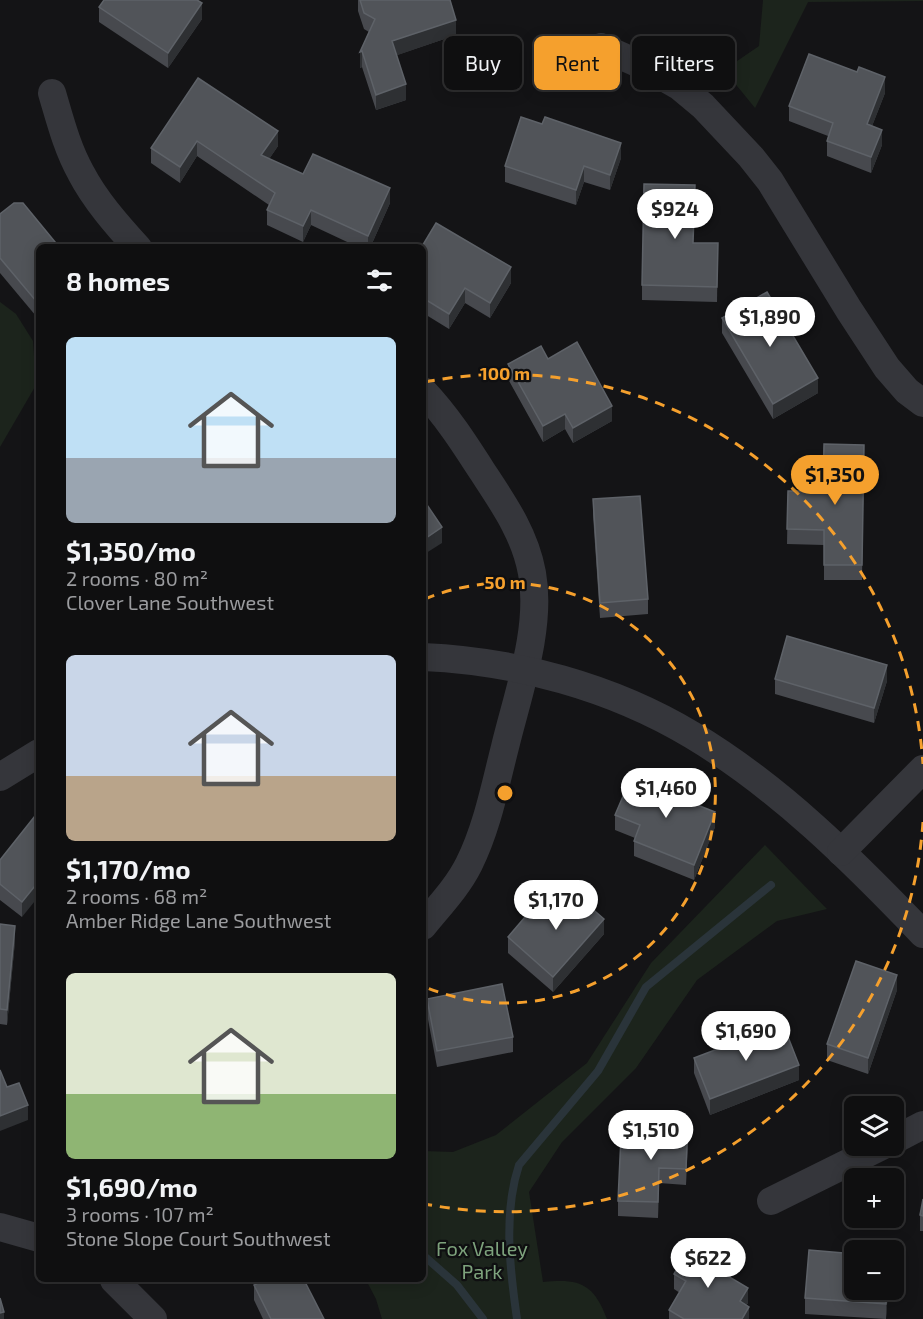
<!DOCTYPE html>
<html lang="en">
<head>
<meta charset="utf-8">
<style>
	body { margin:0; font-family:"Exo 2",sans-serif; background:#1d1d1e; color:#f1f3f6; height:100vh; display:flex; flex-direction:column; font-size:22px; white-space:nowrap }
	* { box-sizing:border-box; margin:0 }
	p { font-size:20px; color:#9b9c9f }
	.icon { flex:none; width:33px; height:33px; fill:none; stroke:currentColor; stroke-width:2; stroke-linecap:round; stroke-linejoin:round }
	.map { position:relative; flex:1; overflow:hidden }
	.details { position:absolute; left:36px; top:244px; width:390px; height:1038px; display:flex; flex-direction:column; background:#0f0f10; border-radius:9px; box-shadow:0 3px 15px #0003,0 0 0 2px #2f2f30 }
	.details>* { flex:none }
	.top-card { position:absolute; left:444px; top:36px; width:388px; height:54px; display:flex; gap:12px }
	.controls { position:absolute; left:844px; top:1096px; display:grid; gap:12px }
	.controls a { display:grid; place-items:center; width:60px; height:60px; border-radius:9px; background:#0f0f10; box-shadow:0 3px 15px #0003,0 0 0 2px #2f2f30; font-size:30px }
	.price { position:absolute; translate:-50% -51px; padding:0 14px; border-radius:21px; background:#fff; color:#222; font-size:20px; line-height:39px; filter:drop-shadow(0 2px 3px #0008) }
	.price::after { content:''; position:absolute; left:50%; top:36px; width:18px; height:14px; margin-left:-9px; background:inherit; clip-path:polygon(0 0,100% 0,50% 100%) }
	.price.current { background:#f5a02d; color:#111 }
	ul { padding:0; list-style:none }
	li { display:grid; align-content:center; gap:12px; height:318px; padding:0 30px }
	li span { display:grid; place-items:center; height:186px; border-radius:9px; color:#555 }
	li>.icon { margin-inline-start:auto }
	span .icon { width:108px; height:108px; fill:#fffc; stroke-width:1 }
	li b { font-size:26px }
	h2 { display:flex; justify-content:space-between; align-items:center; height:72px; padding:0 30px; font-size:26px }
	.tag { padding:0 21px; border-radius:9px; background:#0f0f10; box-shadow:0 3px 15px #0003,0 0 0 2px #2f2f30; font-size:21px; line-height:54px }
	.tag.current { background:#f5a02d; color:#111 }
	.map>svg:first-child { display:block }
	.green { fill:#1c241c }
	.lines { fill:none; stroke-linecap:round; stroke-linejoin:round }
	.stream { stroke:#2a343a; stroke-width:8 }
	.minor { stroke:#35363b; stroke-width:28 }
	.wall { fill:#47494e }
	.shaded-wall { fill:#2e3033 }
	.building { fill:#515459; stroke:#5e6268; stroke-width:1.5 }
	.ring { fill:none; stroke:#f5a02d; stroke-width:3; stroke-dasharray:10 8 }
	.labels { text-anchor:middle; stroke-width:4.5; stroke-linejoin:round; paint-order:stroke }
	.park-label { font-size:20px; fill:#7da27c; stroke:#0f0f11 }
	.centre { fill:#f5a02d; stroke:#0f0f11; stroke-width:3 }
	.ring-label { font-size:18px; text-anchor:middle; font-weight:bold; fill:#f5a02d; stroke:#0f0f11; stroke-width:4.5; stroke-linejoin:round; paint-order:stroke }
</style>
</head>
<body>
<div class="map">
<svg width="923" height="1319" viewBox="0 0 923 1319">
	<rect width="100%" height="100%" fill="#141416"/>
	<g class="green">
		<polygon points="763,0 923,0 923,1 808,2 755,108 724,70 759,46"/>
		<polygon points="0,302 16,314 33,341 36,385 0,447"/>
		<path d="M765,845L827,909L777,921L697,980L636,1068L562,1142L529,1192L543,1282C580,1278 594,1284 607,1319H382L376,1299L366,1280H423V1151L453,1152L496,1135L587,1063L651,963Z"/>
	</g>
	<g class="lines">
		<g class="stream">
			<polyline points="423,1255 457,1285 483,1319"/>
			<path d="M517,1319C510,1270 503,1213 519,1165L598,1071L646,987L771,885"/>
		</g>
		<g class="minor">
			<polyline points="601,47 644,66 679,86 703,106 751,157 770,181 849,310 887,368 907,391 923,403"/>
			<path d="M52,93C60,120 67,148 81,173C95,200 117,225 138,248"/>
			<path d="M423,391C446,415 464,443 482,471C503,503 525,534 532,573C542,628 518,693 505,747C495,786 487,828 469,864C457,888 439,906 423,926"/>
			<path d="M423,657C516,661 612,687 692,735C779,787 853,861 923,934"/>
			<polyline points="0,777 39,753"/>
			<polyline points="841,852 923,769"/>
			<polyline points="894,1140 923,1125"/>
			<polyline points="771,1201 882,1146"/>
			<polyline points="0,1227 39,1238"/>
			<polyline points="114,1280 153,1319"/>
		</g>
	</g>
	<g class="wall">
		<polygon points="358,0 450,0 456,35 397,55 406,100 376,110 362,67 360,68 360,52 369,32 364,29 358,11"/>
		<polygon points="99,7 202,19 168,68 99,22"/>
		<polygon points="198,78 278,146 269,159 303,174 390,203 370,248 360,248 311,225 303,242 267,225 267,210 269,205 197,156 180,183 151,163 151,148"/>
		<polygon points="885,93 872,126 882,145 871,173 827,156 827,141 828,136 789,121 789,106"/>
		<polygon points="621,158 610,190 584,182 576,205 505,182 505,166"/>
		<polygon points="0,214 60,248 36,316 0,273"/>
		<polygon points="694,243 718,243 717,302 642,300 642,285"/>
		<polygon points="423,248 511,283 490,318 465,303 449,329 423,313"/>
		<polygon points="722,318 818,393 773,419 722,333"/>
		<polygon points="548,359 612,421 573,443 565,429 543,442 508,379 508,364"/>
		<polygon points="864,445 862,580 824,580 824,545 787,544 788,491 823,491"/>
		<polygon points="593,499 648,599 648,614 600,618 593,515"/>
		<polygon points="775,679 887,681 874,723 775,694"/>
		<polygon points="676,796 715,827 694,880 634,856 634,841 635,838 615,830 615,815 631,797"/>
		<polygon points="39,811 22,917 0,900 0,860"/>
		<polygon points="0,924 15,941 7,1025 0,1024"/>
		<polygon points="604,934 553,992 508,953 508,937"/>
		<polygon points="897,990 868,1074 827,1060 827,1044"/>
		<polygon points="427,999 513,1037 513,1052 437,1067 427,1014"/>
		<polygon points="694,1058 799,1080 710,1115 694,1073"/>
		<polygon points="688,1137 686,1185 659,1183 658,1218 618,1216 618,1201 657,1138"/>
		<polygon points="923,1199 923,1231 920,1231 920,1215"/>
		<polygon points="674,1274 731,1278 748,1303 746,1305 749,1319 669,1319 669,1310 680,1293 674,1289"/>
		<polygon points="254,1285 324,1319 263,1319 254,1300"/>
		<polygon points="855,1290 888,1290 886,1319 805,1314 805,1298"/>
	</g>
	<g class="shaded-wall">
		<polygon points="202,3 202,19 168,68 168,53"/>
		<polygon points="456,20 456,35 392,57 392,41"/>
		<polygon points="362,51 362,67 360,68 360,52"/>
		<polygon points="885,77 885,93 867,139 867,124"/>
		<polygon points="406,84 406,100 376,110 376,95"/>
		<polygon points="882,130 882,145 871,173 871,157"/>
		<polygon points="278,131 278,146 261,171 261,155"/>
		<polygon points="197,141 197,156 180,183 180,167"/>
		<polygon points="621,143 621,158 610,190 610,175"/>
		<polygon points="584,166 584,182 576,205 576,190"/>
		<polygon points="390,188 390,203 370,248 368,248 368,236"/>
		<polygon points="311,210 311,225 303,242 303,226"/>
		<polygon points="511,267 511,283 490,318 490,303"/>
		<polygon points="465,288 465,303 449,329 449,314"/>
		<polygon points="39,298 39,313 36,316 36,301"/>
		<polygon points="818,378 818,393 773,419 773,404"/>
		<polygon points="612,406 612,421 573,443 573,428"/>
		<polygon points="565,414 565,429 543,442 543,426"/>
		<polygon points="442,527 442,543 423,555 423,540"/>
		<polygon points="887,665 887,681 874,723 874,708"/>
		<polygon points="676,786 676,802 672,795"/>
		<polygon points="715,812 715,827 694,880 694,865"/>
		<polygon points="39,881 39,896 22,917 22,902"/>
		<polygon points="604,919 604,934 553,992 553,977"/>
		<polygon points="15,926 15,941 7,1025 7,1010"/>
		<polygon points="897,975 897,990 868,1074 868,1058"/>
		<polygon points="799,1065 799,1080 710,1115 710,1099"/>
		<polygon points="28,1105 28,1120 0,1131 0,1116"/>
		<polygon points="688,1121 688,1137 686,1185 686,1169"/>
		<polygon points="659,1168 659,1183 658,1218 658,1202"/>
		<polygon points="731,1266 731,1282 726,1275"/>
		<polygon points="748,1288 748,1303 740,1316 740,1301"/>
		<polygon points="887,1290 888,1290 886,1319 886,1304"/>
		<polygon points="749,1307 749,1319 742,1319"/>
		<polygon points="4,1312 4,1319 0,1319 0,1313"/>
	</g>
	<g class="building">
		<polygon points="104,0 197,0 202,3 168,53 99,7"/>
		<polygon points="360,0 450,0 456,20 392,41 406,84 376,95 362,51 360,52 375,19 364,13"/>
		<polygon points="809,54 857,72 859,67 885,77 867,124 882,130 871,157 827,141 833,123 789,106"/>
		<polygon points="198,78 278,131 261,155 303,174 313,154 390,188 368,236 311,210 303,226 267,210 275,193 197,141 180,167 151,148"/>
		<polygon points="521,117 542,124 545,117 621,143 610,175 584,166 576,190 505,166"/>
		<polygon points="644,184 695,185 693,243 718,243 717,287 642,285"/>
		<polygon points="14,203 23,203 60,248 39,248 39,298 36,301 0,258 0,214"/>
		<polygon points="436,223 511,267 490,303 465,288 449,314 423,298 423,248 421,248"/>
		<polygon points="767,292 818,378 773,404 722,318"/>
		<polygon points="577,342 612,406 573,428 565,414 543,426 508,364 541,346 548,359"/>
		<polygon points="824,444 864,445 862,565 824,565 824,530 787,529 788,491 823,491"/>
		<polygon points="640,496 648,599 600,603 593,499"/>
		<polygon points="423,499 442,527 423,540"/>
		<polygon points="787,636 887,665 874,708 775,679"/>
		<polygon points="641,772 676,786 672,795 715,812 694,865 634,841 640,825 615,815 624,794 631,797"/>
		<polygon points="39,811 39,881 22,902 0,884 0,860"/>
		<polygon points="565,885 604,919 553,977 508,937 531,910 538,915"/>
		<polygon points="0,924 15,926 7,1010 0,1009"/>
		<polygon points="856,961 897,975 868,1058 827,1044"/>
		<polygon points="502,984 513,1037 437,1051 427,999"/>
		<polygon points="783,1024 799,1065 710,1099 694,1058"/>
		<polygon points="0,1070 7,1087 19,1083 28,1105 0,1116"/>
		<polygon points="658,1120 688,1121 686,1169 659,1168 658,1202 618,1201 621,1136 657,1138"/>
		<polygon points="923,1199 923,1216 920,1215"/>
		<polygon points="691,1243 731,1266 726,1275 748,1288 740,1301 749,1307 742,1319 684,1319 669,1310 686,1281 674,1274"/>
		<polygon points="809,1250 855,1254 855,1290 887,1290 886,1304 805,1298"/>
		<polygon points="264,1280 304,1280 324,1319 271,1319 254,1285"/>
		<polygon points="0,1298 4,1312 0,1313"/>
	</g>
	<g class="ring">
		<path d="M425 599A210 210 0 1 1 425 987"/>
		<path d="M923 822A419 419 0 0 1 425 1204M425 382A419 419 0 0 1 923 764"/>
	</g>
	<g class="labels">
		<g class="park-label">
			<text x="482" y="1256">Fox Valley<tspan x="482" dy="23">Park</tspan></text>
		</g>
	</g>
	<circle cx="505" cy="793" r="9" class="centre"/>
	<g class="ring-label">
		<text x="505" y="380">100 m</text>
		<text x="505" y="589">50 m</text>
	</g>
</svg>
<div class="controls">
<a><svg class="icon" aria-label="layers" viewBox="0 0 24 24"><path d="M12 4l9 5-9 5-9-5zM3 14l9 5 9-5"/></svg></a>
<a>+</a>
<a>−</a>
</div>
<b class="price" style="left:675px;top:240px">$924</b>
<b class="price" style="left:770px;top:348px">$1,890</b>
<b class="price current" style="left:835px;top:506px">$1,350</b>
<b class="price" style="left:666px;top:819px">$1,460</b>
<b class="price" style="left:556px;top:931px">$1,170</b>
<b class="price" style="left:746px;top:1062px">$1,690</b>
<b class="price" style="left:651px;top:1161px">$1,510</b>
<b class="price" style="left:708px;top:1289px">$622</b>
<div class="top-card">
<a class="tag">Buy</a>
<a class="tag current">Rent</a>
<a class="tag">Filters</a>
</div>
<section class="details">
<h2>8 homes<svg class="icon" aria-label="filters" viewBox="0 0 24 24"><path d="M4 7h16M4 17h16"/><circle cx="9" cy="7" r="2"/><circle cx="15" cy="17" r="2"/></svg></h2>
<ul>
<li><span style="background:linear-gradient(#bfe0f5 65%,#9aa5b1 0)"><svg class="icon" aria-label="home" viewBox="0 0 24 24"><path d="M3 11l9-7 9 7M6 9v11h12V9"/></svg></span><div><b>$1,350/mo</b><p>2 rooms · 80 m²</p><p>Clover Lane Southwest</p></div></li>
<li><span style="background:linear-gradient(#c9d6e8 65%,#b9a48a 0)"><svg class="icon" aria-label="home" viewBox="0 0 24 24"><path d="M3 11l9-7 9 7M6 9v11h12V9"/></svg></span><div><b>$1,170/mo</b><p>2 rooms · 68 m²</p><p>Amber Ridge Lane Southwest</p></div></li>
<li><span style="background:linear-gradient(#dfe7d0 65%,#8fb573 0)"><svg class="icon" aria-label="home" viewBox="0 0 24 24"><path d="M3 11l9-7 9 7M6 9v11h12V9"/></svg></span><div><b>$1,690/mo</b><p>3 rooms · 107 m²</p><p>Stone Slope Court Southwest</p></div></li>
</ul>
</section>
</div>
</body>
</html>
